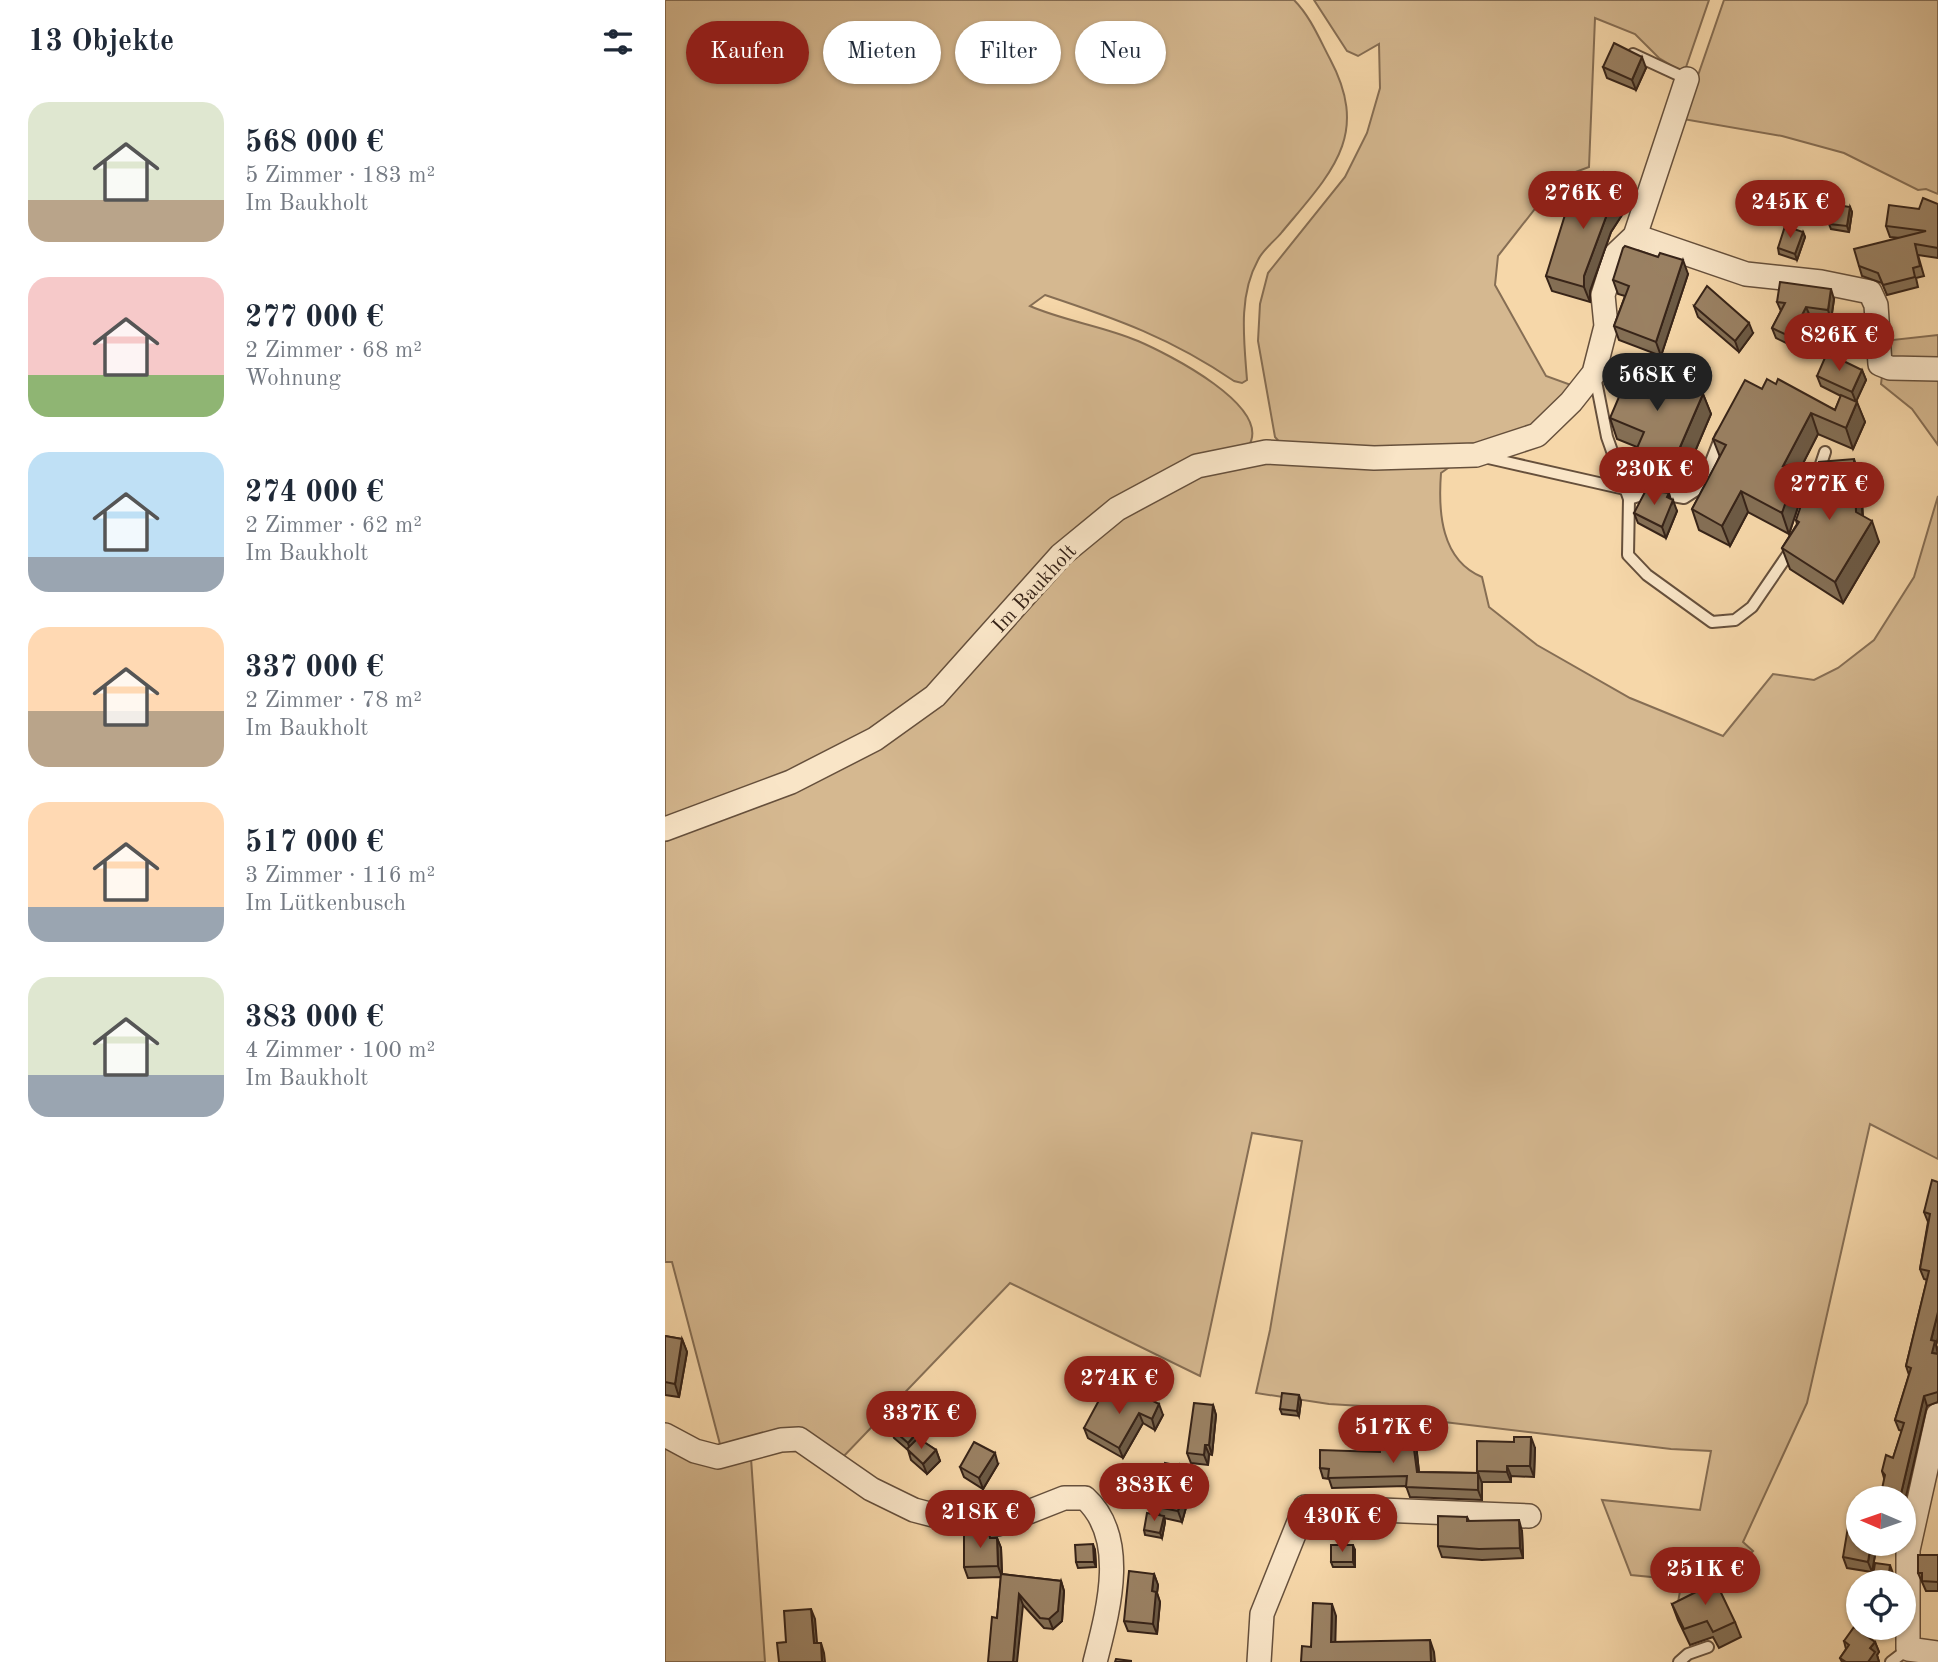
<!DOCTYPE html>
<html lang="de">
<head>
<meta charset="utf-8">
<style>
	body { margin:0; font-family:"Old Standard TT",serif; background:#f2f2f3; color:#1f2937; height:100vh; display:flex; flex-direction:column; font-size:26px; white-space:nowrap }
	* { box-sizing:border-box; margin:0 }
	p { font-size:23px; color:#747a83 }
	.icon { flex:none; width:38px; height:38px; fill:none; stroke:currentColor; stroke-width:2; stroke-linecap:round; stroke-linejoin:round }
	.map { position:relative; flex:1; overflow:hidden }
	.drawer { display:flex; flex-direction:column; background:#fff; width:665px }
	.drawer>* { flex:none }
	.top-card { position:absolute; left:21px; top:21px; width:665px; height:63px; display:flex; gap:14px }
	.needle { width:46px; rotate:272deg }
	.controls { position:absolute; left:1181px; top:1486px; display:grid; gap:14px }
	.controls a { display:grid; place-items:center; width:70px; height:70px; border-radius:50%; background:#fff; box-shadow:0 2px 5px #0004; font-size:35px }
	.price { position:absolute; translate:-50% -60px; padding:0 16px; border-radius:24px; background:#8f2418; color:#fff; font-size:23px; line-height:46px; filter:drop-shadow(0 2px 4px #0008) }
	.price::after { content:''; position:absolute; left:50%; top:42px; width:21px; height:16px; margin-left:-10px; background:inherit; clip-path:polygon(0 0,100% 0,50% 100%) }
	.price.selected { background:#222; color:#fff }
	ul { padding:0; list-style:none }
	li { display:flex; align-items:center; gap:21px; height:175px; padding:0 28px }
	li span { display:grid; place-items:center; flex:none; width:196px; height:140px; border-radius:21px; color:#555 }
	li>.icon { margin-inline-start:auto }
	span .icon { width:84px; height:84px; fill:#fffc; stroke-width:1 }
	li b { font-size:30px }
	h2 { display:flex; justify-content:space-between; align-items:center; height:84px; padding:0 28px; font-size:30px }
	.pill { padding:0 24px; border-radius:32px; background:#fff; box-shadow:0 2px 5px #0004; font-size:24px; line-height:63px }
	.pill.selected { background:#8f2418; color:#fff }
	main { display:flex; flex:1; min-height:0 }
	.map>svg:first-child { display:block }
	.green { fill:#d5b890; stroke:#866e54; stroke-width:2 }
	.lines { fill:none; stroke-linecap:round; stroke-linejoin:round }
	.service-casing { stroke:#66503c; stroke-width:14 }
	.minor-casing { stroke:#66503c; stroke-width:26 }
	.service { stroke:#f9e5c7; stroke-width:10 }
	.minor { stroke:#f9e5c7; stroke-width:23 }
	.wall { fill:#846f55; stroke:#362318; stroke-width:2 }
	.shaded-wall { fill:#6c5a45; stroke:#362318; stroke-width:2 }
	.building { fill:#9a8163; stroke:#362318; stroke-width:2 }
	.labels { text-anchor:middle; stroke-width:7; stroke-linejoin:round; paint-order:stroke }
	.street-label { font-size:21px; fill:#362318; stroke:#f9e5c7 }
</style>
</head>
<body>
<main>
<section class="drawer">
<h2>13 Objekte<svg class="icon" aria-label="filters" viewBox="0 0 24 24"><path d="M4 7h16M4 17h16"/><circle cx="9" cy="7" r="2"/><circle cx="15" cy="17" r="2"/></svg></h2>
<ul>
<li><span style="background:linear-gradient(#dfe7d0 70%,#b9a48a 0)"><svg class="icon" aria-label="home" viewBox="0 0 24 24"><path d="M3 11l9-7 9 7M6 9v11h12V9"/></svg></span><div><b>568 000 €</b><p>5 Zimmer · 183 m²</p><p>Im Baukholt</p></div></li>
<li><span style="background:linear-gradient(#f6c9c9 70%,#8fb573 0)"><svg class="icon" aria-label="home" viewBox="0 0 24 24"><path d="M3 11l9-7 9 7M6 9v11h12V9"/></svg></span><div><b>277 000 €</b><p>2 Zimmer · 68 m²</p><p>Wohnung</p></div></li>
<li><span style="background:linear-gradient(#bfe0f5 75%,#9aa5b1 0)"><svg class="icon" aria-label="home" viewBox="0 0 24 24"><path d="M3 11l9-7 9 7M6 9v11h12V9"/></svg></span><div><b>274 000 €</b><p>2 Zimmer · 62 m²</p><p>Im Baukholt</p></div></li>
<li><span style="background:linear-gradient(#ffd9b3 60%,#b9a48a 0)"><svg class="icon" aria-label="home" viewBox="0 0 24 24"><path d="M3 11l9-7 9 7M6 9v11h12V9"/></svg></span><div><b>337 000 €</b><p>2 Zimmer · 78 m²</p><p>Im Baukholt</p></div></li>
<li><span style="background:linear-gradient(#ffd9b3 75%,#9aa5b1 0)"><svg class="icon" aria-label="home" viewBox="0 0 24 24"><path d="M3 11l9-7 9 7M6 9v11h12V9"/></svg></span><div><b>517 000 €</b><p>3 Zimmer · 116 m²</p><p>Im Lütkenbusch</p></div></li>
<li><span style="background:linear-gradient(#dfe7d0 70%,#9aa5b1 0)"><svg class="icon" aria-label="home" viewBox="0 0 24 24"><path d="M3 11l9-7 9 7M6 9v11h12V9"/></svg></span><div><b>383 000 €</b><p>4 Zimmer · 100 m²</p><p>Im Baukholt</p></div></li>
</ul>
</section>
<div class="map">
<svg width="1273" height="1662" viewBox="0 0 1273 1662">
	<rect width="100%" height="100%" fill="#f6d7a9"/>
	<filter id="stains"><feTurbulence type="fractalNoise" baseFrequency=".00286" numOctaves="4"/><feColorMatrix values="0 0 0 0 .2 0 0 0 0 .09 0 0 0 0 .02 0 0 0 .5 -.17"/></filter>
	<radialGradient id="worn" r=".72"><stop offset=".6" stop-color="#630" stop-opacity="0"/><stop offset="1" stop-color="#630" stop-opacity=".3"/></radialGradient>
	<g class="green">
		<path d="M0,0H629C645,16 654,38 665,59C706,136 666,173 617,232C610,241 598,249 593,260C573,296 579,340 582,380L577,383L569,381C506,338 452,319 380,295L365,306C399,321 438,326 473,341C501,353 610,407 583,447L480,482L268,686L200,737L127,773L0,820Z"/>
		<polygon points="649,0 1044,0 1019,73 994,58 970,34 930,18 924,167 894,178 833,256 830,285 881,376 906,385 888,409 858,431 828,442 711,451 618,446 610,437 593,341 595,304 603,273 680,177 702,133 715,88 714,44 693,56 682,51"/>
		<polygon points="1059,0 1273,0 1273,194 1261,189 1253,190 1179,153 1117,136 1018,119"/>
		<polygon points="1273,335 1273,363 1225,360 1218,341"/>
		<polygon points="1217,376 1273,376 1273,445 1247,409 1216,384"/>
		<path d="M793,461L776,473C773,512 776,560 817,577L824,607L872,645L965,698L1058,736L1108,674L1149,680L1173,668L1209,640L1249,577L1273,496V1159L1205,1124L1142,1403L1078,1542L1088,1551L1061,1578L1012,1608L1017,1580L966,1575L937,1500L1035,1510L1046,1451L1006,1449L762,1420L713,1407L664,1404L591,1393L605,1330L637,1141L587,1133L535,1376L345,1283L178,1457L142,1434L56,1448L7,1262H0V837L228,736L388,574L442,524L525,478L582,464Z"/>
		<polygon points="0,1446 86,1458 100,1662 0,1662"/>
	</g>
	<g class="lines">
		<defs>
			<g id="service">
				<polyline points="968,54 1022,79"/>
				<polyline points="930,376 942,437 964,499 986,492 1019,498 1036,487 1056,436"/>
				<polyline points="819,457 960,489"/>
				<polyline points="964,499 963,555 982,575 1047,622 1070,620 1087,607 1128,547"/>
				<polyline points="1141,509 1160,452"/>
				<polyline points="1014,1662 1023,1654 1043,1647"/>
				<polyline points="1226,1662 1243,1649"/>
			</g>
			<g id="minor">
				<polyline points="970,236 1081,274 1156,282 1205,292 1211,305 1215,364 1225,368 1273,369"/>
				<polyline points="0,829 126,782 210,739 270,696 396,555 452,509 532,466 601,452 709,458 811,455 872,435 906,402 929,373 941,326 938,295 951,254 970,236 1022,79"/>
				<polyline points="1273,1415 1243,1550 1243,1649 1273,1653"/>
				<path d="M0,1435L30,1451L53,1457L116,1440L134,1439L206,1489L249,1510L295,1522L333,1524L399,1498H420C464,1538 443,1611 430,1662"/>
				<polyline points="594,1662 597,1614 640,1507 864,1516"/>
			</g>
		</defs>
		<use href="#service" class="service-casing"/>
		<use href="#minor" class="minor-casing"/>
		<use href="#service" class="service"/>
		<use href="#minor" class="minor"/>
	</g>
	<g class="wall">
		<polygon points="938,67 981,68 971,90 942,78"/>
		<polygon points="961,186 966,201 946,232 925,291 925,302 887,291 881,276 916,205"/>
		<polygon points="1273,204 1273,258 1253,255 1259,276 1251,278 1253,287 1222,295 1217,283 1197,276 1194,266 1235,238 1225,237 1221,226 1254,209"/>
		<polygon points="1185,207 1187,212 1184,232 1166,229 1164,224"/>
		<polygon points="1138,232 1140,237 1132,260 1114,254 1113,248"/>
		<polygon points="993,257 1023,274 996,356 954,340 949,326 960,296 953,294 948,280"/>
		<polygon points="1169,299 1166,320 1145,316 1129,347 1111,338 1107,328 1116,311 1112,302"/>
		<polygon points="1029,306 1088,333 1074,352 1033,317"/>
		<polygon points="1197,370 1201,380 1191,401 1200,422 1188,449 1153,434 1131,477 1134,485 1129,495 1133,507 1124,534 1083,512 1065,546 1034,530 1027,509 1055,457 1048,439 1097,389 1111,384 1170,410 1176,396 1156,386 1152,376"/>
		<polygon points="1038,394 1046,414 1014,489 992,485 988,473 979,469 972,447 952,439 945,418"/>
		<polygon points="1196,480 1198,516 1214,542 1178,603 1125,569 1117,548 1132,524 1131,520 1153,501"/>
		<polygon points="1005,499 1012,511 1001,538 973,523 969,513"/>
		<polygon points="1273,1182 1273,1338 1271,1345 1273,1349 1273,1402 1262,1406 1219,1478 1217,1471 1228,1458 1237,1431 1234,1430 1230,1420 1244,1375 1241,1366 1262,1280 1259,1279 1255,1269 1263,1222 1259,1212"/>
		<polygon points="0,1336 17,1339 22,1352 14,1397 0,1395"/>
		<polygon points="636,1401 634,1416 617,1414 615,1409"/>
		<polygon points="460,1403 498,1415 490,1430 478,1423 458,1458 423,1438 419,1428"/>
		<polygon points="548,1405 551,1415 547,1455 544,1454 543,1465 526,1463 522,1453"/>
		<polygon points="270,1412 274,1422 257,1441 271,1450 275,1461 262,1474 246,1460 243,1450 229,1438 225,1427"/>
		<polygon points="747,1434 751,1444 754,1472 813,1473 812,1471 849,1442 870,1448 869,1477 846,1476 846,1482 816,1482 817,1500 745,1497 741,1486 667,1488 664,1479 658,1478 655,1468 715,1452"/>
		<polygon points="333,1464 318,1489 299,1477 295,1467"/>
		<polygon points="519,1477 518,1482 525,1493 517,1522 499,1518 500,1522 497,1538 480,1535 479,1530 495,1516 492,1507"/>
		<polygon points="802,1517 804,1521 857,1531 858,1558 817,1560 777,1557 773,1546"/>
		<polygon points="326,1538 332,1538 336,1548 337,1574 396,1581 399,1591 397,1621 388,1629 379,1628 358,1605 332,1618 336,1577 303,1578 299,1567"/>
		<polygon points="1194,1544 1212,1544 1207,1572 1182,1568 1178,1557"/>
		<polygon points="430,1550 431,1567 413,1568 411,1562"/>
		<polygon points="690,1550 690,1567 668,1567 666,1562"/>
		<polygon points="1273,1555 1273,1591 1261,1591 1253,1573"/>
		<polygon points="489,1574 493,1585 492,1593 495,1602 492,1634 463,1631 459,1621"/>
		<polygon points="1007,1604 1070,1622 1076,1637 1054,1648 1048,1637 1025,1645 1013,1620"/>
		<polygon points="1179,1641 1210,1642 1214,1652 1212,1655 1214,1662 1177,1662 1175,1658 1181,1649"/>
	</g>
	<g class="shaded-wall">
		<polygon points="977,57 981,68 971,90 967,80"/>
		<polygon points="961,186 966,201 946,232 925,291 925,302 919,287 919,276 941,217"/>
		<polygon points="1185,207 1187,212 1184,232 1182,226"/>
		<polygon points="1138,232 1140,237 1132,260 1130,254"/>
		<polygon points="1018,260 1023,274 996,356 991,342"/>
		<polygon points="1166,289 1169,299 1166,320 1163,310"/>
		<polygon points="1141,307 1145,316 1129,347 1126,337"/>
		<polygon points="1084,323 1088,333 1074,352 1070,341"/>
		<polygon points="1197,370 1201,380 1191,402 1187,392"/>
		<polygon points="1038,394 1046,414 1014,489 1006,468"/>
		<polygon points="1192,402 1200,422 1188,449 1181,428"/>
		<polygon points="1146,413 1153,434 1131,477 1134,485 1129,495 1133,507 1124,534 1117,513 1118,466"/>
		<polygon points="1189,459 1196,480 1198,533 1191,512"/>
		<polygon points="1076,491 1083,512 1065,546 1057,526"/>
		<polygon points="1004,493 1007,503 1008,500 1012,511 1001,538 997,527"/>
		<polygon points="1207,521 1214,542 1178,603 1170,582"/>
		<polygon points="1273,1312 1273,1338 1271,1345 1273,1354 1267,1353 1266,1340"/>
		<polygon points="17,1339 22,1352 14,1397 10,1384"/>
		<polygon points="634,1395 636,1401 634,1416 632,1411"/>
		<polygon points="1259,1396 1262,1406 1239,1505 1239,1498 1235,1498"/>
		<polygon points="494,1404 498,1415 490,1430 487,1419"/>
		<polygon points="548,1405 551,1415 547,1455 544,1445"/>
		<polygon points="270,1412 274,1422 246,1453 243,1443"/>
		<polygon points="474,1413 478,1423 458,1458 454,1448"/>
		<polygon points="747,1434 751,1444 755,1482 752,1472"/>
		<polygon points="866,1437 870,1448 869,1477 865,1466"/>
		<polygon points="540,1445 544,1454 543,1465 539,1455"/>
		<polygon points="271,1450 275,1461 262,1474 258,1464"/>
		<polygon points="330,1453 333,1464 318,1489 314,1478"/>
		<polygon points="515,1466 519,1477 516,1492 512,1481"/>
		<polygon points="842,1466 846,1476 846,1482 842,1472"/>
		<polygon points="813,1473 817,1483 817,1500 813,1490"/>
		<polygon points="521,1483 525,1493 517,1522 513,1511"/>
		<polygon points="499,1516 500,1522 497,1538 495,1533"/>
		<polygon points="854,1520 857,1531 858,1558 855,1548"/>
		<polygon points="332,1538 336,1548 337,1577 333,1566"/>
		<polygon points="428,1544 430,1550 431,1567 429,1562"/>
		<polygon points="1206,1544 1212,1544 1207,1572 1203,1562"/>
		<polygon points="688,1545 690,1550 690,1567 688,1562"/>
		<polygon points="1225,1565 1229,1576 1228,1582 1223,1582"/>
		<polygon points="489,1574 493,1585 492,1593 495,1602 492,1634 488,1624 487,1591"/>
		<polygon points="396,1581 399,1591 397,1621 388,1629 384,1619"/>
		<polygon points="354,1594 358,1605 352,1662 348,1662"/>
		<polygon points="667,1604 671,1616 670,1655 666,1642"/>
		<polygon points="146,1609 150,1619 153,1654 149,1643"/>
		<polygon points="765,1640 769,1652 770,1662 766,1662"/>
		<polygon points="1210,1642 1214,1652 1212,1655 1214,1662 1203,1662 1205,1648"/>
		<polygon points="156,1643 159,1653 160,1662 157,1662"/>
	</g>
	<g class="building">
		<polygon points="949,43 977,57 967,80 938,67"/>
		<polygon points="939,172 961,186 941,217 919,276 919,287 881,276 904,202 916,205"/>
		<polygon points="1258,198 1273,204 1273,248 1250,244 1255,266 1248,268 1250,277 1218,285 1213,273 1194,266 1189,249 1261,231 1221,226 1224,205 1254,209"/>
		<polygon points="1166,204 1185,207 1182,226 1164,224"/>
		<polygon points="1120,226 1138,232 1130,254 1113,248"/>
		<polygon points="960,246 993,257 995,253 1018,260 991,342 949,326 964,286 948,280 958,248"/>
		<polygon points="1115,282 1166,289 1163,310 1141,307 1126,337 1107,328 1120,303 1112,302"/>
		<polygon points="1042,286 1084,323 1070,341 1029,306"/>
		<polygon points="1162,353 1197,370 1187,392 1152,376"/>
		<polygon points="968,364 1038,394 1006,468 985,464 989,456 972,448 979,432 945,418"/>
		<polygon points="1102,379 1111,384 1113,379 1170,410 1176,395 1192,402 1181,428 1146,413 1118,466 1126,465 1117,482 1126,487 1117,513 1076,491 1057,526 1027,509 1061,445 1048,439 1080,380 1097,389"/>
		<polygon points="1189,459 1191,512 1207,521 1170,582 1117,548 1134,522 1131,520 1140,494 1153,501 1154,462"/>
		<polygon points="981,490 1004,493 1002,497 1008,500 997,527 969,513"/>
		<polygon points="1267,1180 1273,1182 1273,1312 1266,1340 1270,1341 1267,1353 1273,1354 1273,1392 1259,1396 1235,1498 1215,1498 1220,1475 1217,1471 1221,1455 1228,1458 1239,1423 1230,1420 1246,1368 1241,1366 1264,1271 1255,1269 1265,1214 1259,1212"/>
		<polygon points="0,1336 17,1339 10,1384 0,1382"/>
		<polygon points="467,1390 494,1404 487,1419 474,1413 454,1448 419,1428 439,1391 460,1403"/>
		<polygon points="617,1393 634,1395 632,1411 615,1409"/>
		<polygon points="254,1396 270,1412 243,1443 225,1427"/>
		<polygon points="529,1403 548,1405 544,1445 540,1445 539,1455 522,1453"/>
		<polygon points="715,1433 747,1434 752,1472 813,1473 813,1490 741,1487 742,1476 663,1478 664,1469 655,1468 655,1450 715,1452"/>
		<polygon points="849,1437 866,1437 865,1466 842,1466 842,1472 812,1471 812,1441 849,1442"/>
		<polygon points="253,1438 271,1450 258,1464 242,1449"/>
		<polygon points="309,1442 330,1453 314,1478 295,1467"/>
		<polygon points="500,1463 515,1466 512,1481 521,1483 513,1511 492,1507"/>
		<polygon points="482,1513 499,1516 495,1533 479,1530"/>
		<polygon points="773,1516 802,1517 802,1521 854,1520 855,1548 814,1549 773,1546"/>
		<polygon points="1183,1527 1194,1529 1194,1544 1206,1544 1203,1562 1178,1557"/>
		<polygon points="324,1532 325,1538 332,1538 333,1566 299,1567 299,1533"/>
		<polygon points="428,1544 429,1562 411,1562 410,1545"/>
		<rect x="666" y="1545" width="22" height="17"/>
		<polygon points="1253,1555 1273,1555 1273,1582 1257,1581 1257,1573 1253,1573"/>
		<polygon points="1210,1563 1225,1565 1223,1582 1207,1582"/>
		<polygon points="464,1571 489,1574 487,1591 491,1592 488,1624 459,1621"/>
		<polygon points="336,1574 396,1581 393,1611 384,1619 375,1618 354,1594 348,1662 323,1662 327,1617 332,1618"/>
		<polygon points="1048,1576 1070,1622 1048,1632 1042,1621 1019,1629 1007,1604 1037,1589 1034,1582"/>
		<polygon points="648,1603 667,1604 666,1642 765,1640 766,1662 636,1662 637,1646 646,1647"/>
		<polygon points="146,1609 149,1643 156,1643 157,1662 114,1662 112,1643 121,1642 119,1611"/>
		<polygon points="1189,1627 1210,1642 1205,1648 1210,1652 1203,1662 1181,1662 1175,1658 1184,1645 1179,1641"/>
		<polygon points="451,1659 466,1661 466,1662 450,1662"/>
	</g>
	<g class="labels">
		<g class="street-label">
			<text transform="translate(369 588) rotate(-47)" y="7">Im Baukholt</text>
		</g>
	</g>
	<rect width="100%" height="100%" filter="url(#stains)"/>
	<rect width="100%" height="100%" fill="url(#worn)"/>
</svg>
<div class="controls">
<a><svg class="needle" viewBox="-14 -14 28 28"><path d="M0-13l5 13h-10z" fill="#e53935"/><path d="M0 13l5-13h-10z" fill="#747a83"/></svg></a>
<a><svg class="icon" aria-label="locate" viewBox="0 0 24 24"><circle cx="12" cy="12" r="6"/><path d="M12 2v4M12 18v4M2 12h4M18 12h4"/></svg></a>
</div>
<b class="price" style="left:918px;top:231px">276K €</b>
<b class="price" style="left:1125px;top:240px">245K €</b>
<b class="price" style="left:1174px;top:373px">826K €</b>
<b class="price selected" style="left:992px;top:413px">568K €</b>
<b class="price" style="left:989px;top:507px">230K €</b>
<b class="price" style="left:1164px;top:522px">277K €</b>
<b class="price" style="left:454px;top:1416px">274K €</b>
<b class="price" style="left:256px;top:1451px">337K €</b>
<b class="price" style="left:728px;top:1465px">517K €</b>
<b class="price" style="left:489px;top:1523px">383K €</b>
<b class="price" style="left:315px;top:1550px">218K €</b>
<b class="price" style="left:677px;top:1554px">430K €</b>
<b class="price" style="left:1040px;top:1607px">251K €</b>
<div class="top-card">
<a class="pill selected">Kaufen</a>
<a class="pill">Mieten</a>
<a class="pill">Filter</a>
<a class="pill">Neu</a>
</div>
</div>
</main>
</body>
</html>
